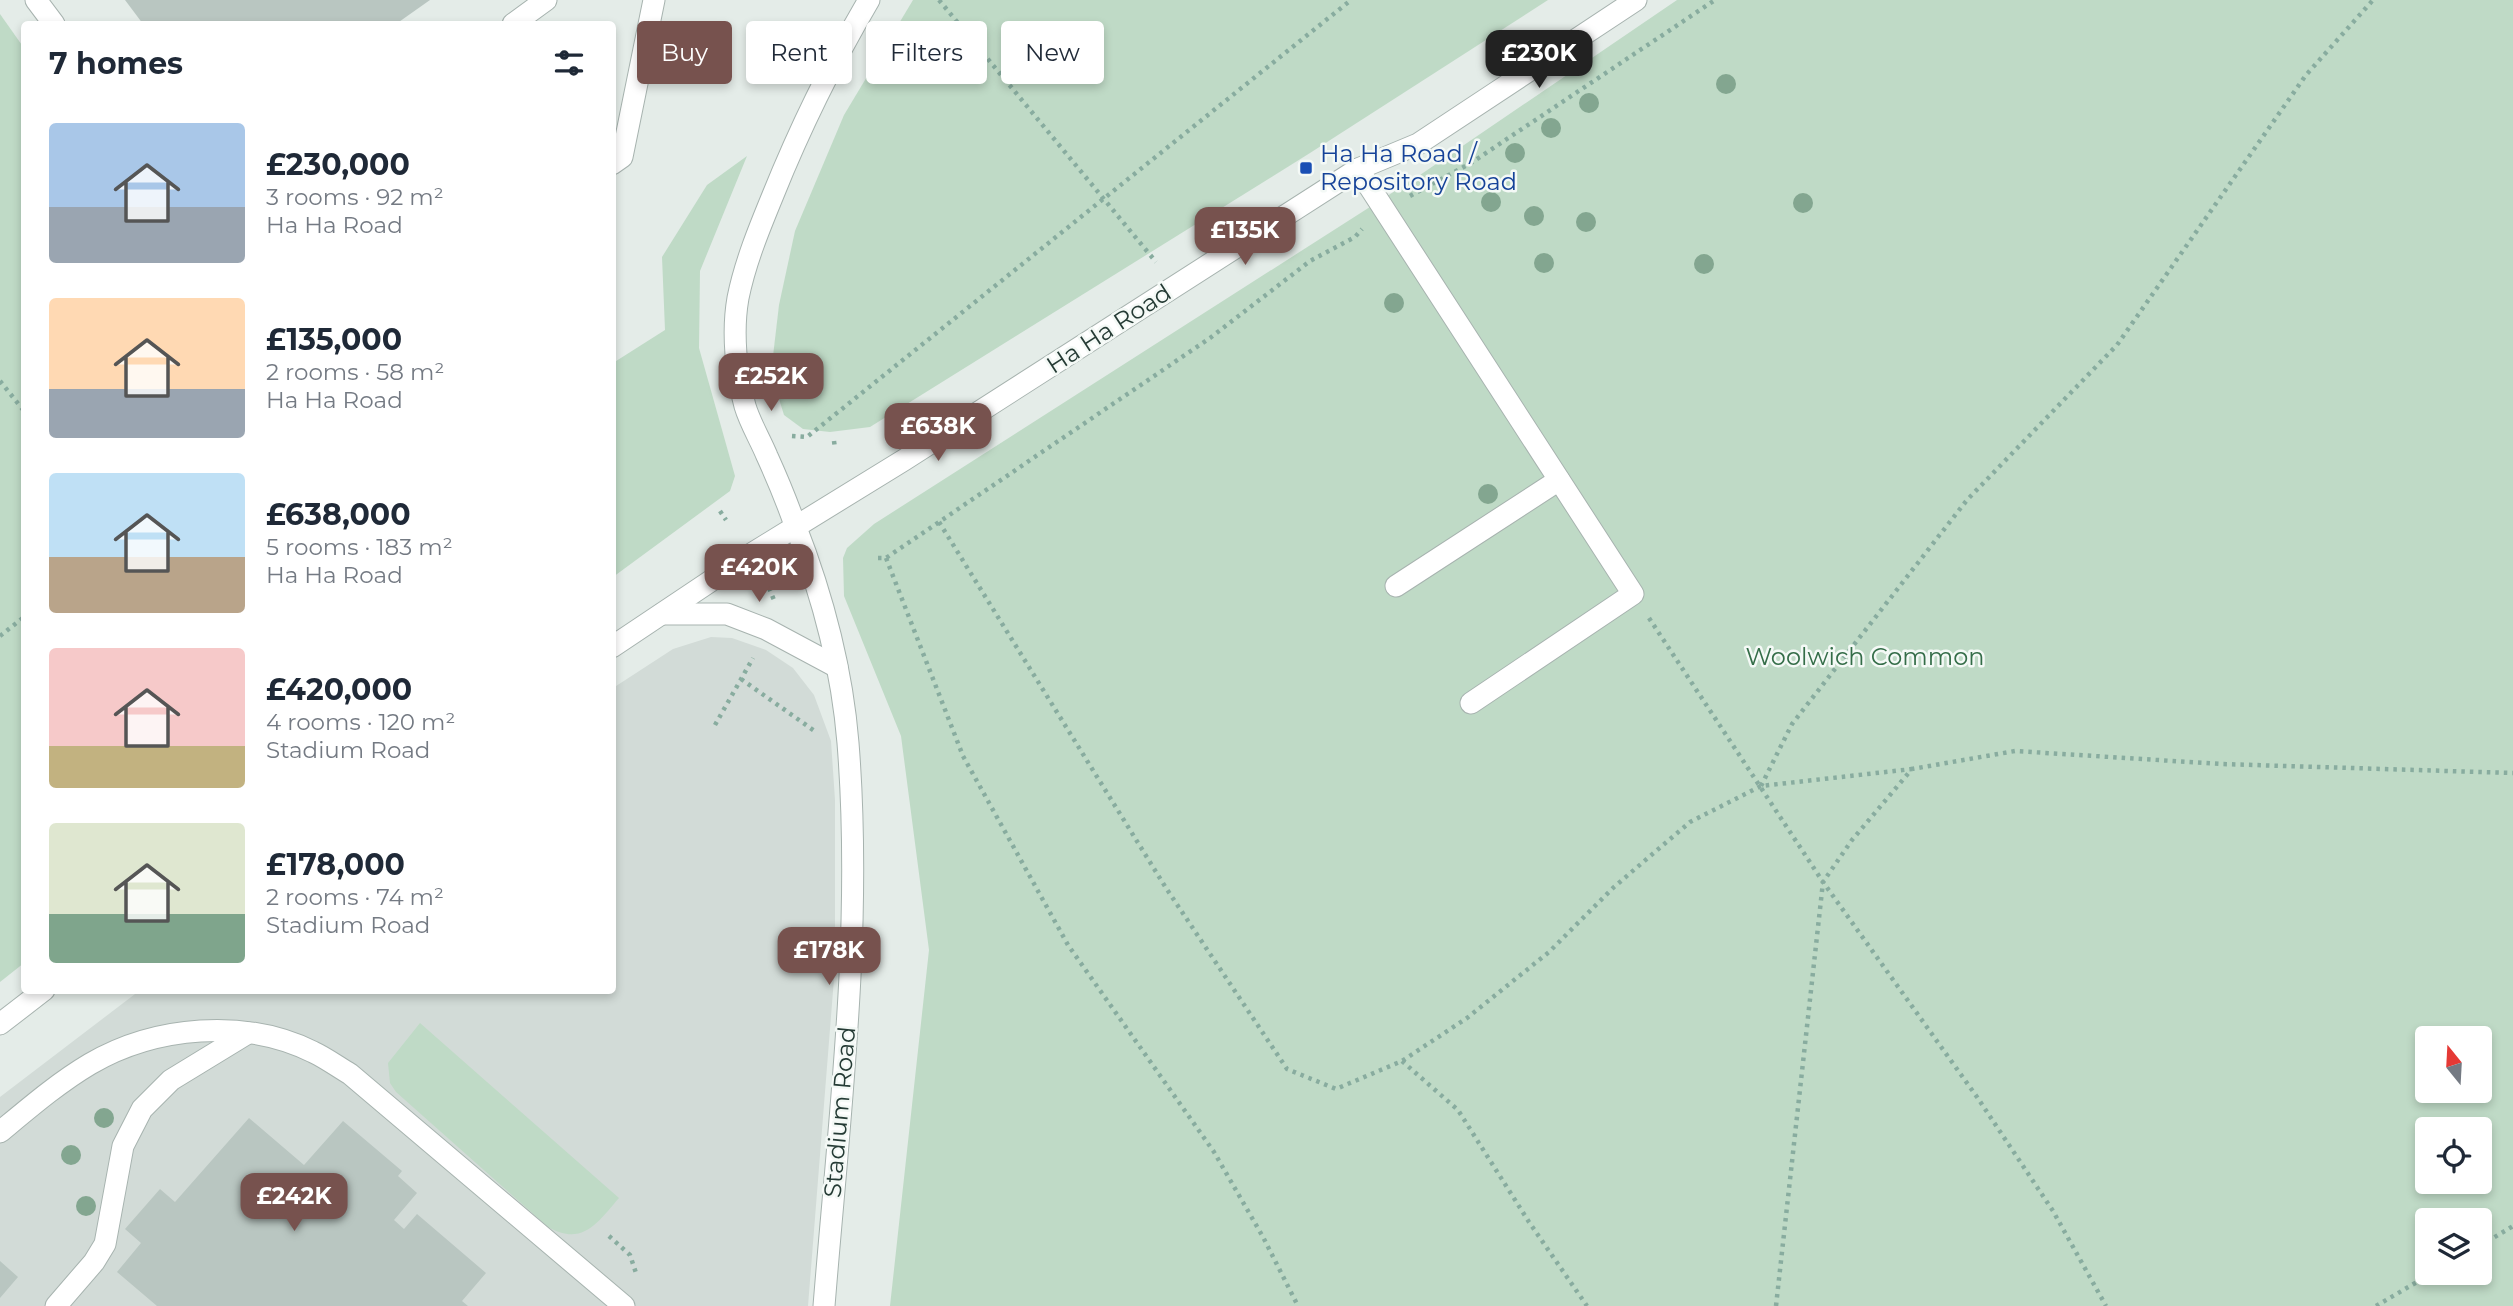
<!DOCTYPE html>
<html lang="en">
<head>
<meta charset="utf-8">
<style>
	body { margin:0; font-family:Montserrat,sans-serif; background:#f2f2f3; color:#1f2937; height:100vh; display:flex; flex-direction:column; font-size:26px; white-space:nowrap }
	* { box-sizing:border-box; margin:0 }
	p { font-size:23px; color:#747a83 }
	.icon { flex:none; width:38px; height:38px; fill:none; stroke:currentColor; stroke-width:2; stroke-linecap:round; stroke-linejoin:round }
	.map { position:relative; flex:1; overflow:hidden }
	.sheet { position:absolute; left:21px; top:21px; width:595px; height:973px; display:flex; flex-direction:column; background:#fff; border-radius:7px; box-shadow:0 4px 10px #0003 }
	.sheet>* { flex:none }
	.hud { position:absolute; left:637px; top:21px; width:665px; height:63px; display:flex; gap:14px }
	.needle { width:46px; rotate:342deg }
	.tools { position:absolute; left:2415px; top:1026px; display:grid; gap:14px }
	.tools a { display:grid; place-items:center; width:77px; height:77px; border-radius:7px; background:#fff; box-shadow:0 4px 10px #0003; font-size:35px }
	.price { position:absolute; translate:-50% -60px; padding:0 16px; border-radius:14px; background:#77524e; color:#fff; font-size:23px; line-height:46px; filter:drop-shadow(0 2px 4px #0008) }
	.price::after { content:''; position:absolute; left:50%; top:42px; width:21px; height:16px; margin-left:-10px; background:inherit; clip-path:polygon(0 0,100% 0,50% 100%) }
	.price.on { background:#222; color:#fff }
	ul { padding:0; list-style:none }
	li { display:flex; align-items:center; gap:21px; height:175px; padding:0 28px }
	li span { display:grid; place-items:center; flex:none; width:196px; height:140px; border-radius:7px; color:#555 }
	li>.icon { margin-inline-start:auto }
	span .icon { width:84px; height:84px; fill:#fffc; stroke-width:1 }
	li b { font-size:30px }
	h2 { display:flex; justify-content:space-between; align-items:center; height:84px; padding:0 28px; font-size:30px }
	.pill { padding:0 24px; border-radius:7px; background:#fff; box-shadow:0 4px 10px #0003; font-size:24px; line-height:63px }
	.pill.on { background:#77524e; color:#fff }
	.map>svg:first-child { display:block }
	.built { fill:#d2dbd7 }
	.green { fill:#bfdac6; fill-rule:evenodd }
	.building { fill:#b9c6c1 }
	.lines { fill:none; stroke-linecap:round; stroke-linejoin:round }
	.minor-casing { stroke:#a7b3af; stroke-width:23 }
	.path { stroke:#88ac9f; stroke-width:4.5; stroke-dasharray:3.5 5; stroke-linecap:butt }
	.minor { stroke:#fff; stroke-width:21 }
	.tree { fill:#83a690 }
	.transit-dot { fill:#1a4fb4; stroke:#f4f9f6; stroke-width:2.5 }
	.labels { text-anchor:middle; stroke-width:5; stroke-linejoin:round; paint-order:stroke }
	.transit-label { font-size:24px; fill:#164399; stroke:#f4f9f6; text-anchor:start }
	.street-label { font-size:24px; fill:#253b35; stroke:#f4f9f6 }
	.park-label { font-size:24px; fill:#346d48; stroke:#f4f9f6 }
</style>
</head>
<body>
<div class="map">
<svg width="2513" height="1306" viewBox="0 0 2513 1306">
	<rect width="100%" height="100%" fill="#e4ece8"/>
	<polygon class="built" points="711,637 732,638 766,650 793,668 814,695 831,741 835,800 835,966 808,1306 0,1306 0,1097 139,991 612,990 613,688 673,649"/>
	<g class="green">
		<polygon points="913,0 1548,0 1310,153 870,427 830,432 803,429 784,415 771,373 779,305 795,231 844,115"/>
		<path d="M1677,0H2513V1306H890L929,950L901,736L844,596L843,558L847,548L874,524L1420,175ZM2427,1038H2480V1090H2427ZM2427,1129H2480V1181H2427ZM2427,1220H2480V1272H2427Z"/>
		<polygon points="0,14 24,48 24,963 0,982"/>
		<polygon points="747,156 700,271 699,348 735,476 730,491 613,577 613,363 665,330 662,257 707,185"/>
		<path d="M420,1023L619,1198C598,1222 583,1247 548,1227L396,1092L390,1083L388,1063Z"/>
	</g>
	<g class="building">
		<polygon points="125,0 430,0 396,24 143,24"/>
		<polygon points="249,1118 304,1165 343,1121 402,1171 398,1176 417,1193 394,1220 404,1229 417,1214 486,1273 462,1301 468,1306 157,1306 117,1272 141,1243 125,1229 160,1189 175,1202"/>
		<polygon points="0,1261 18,1277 0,1298"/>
	</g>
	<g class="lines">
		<defs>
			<g id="minor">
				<polyline points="36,0 54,24"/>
				<polyline points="513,24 546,0"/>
				<polyline points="612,164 622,157 654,0"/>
				<polyline points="1358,169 1633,594 1471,703"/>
				<polyline points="1396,586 1559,480"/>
				<polyline points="662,614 727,614 766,629 837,667"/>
				<polyline points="612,647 748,556 904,460 1358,169 1418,144 1636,0"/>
				<polyline points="0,1024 44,990"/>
				<path d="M0,1132C29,1108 58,1083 90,1064C155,1026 245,1018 313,1052C326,1058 338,1067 350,1074L624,1306"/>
				<polyline points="56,1306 94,1262 105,1244 123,1146 142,1109 171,1080 248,1033"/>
				<path d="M824,1306C839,1119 863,931 848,743C842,669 822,594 795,525C787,502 777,478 767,456C760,439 750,423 745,406C736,373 732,332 738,298C745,263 759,229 773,195C800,128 832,63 869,0"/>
			</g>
		</defs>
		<use href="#minor" class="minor-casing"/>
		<g class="path">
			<polyline points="939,0 1156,262"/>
			<polyline points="1410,196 1471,163 1715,0"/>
			<polyline points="0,381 24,411"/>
			<polyline points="792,436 807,437 1351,0"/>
			<polyline points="834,441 835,448"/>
			<polyline points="720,511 726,520"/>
			<polyline points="939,522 1166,888 1287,1069 1336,1089 1402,1061 1467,1018 1549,952 1614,887 1690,822 1761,786 1912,769"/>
			<polyline points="878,558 886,558 1210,338 1310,261 1355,237 1362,229"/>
			<polyline points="886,558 963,756 1068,945 1214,1152 1263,1237 1298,1306"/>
			<polyline points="769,588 774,600"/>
			<polyline points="1649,618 1823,882 1977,1097 2053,1211 2106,1306"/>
			<polyline points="0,636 24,617"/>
			<polyline points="741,679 816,732"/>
			<polyline points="715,725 753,658"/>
			<polyline points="1761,786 1792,724 1967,500 2117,345 2306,75 2373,0"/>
			<polyline points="1402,1061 1458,1110 1529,1222 1587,1306"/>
			<polyline points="609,1236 630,1255 636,1273"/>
			<polyline points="2480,1246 2513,1226"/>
			<polyline points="1776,1306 1823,882 1852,840 1912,769 2015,751 2221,764 2513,773"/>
			<polyline points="2376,1306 2434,1272"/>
		</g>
		<use href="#minor" class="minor"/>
	</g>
	<g class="tree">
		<circle cx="1726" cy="84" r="10"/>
		<circle cx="1589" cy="103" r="10"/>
		<circle cx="1551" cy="128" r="10"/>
		<circle cx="1515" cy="153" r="10"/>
		<circle cx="1491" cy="202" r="10"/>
		<circle cx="1803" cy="203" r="10"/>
		<circle cx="1534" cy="216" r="10"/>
		<circle cx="1586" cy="222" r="10"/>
		<circle cx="1544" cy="263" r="10"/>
		<circle cx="1704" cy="264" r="10"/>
		<circle cx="1394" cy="303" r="10"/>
		<circle cx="1488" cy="494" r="10"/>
		<circle cx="104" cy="1118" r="10"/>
		<circle cx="71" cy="1155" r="10"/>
		<circle cx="86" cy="1206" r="10"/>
	</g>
	<rect class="transit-dot" x="1299" y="161" width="14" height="14" rx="3.5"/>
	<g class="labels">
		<g class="transit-label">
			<text x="1320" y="162">Ha Ha Road /<tspan x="1320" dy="28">Repository Road</tspan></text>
		</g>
		<g class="street-label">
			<text transform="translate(1109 329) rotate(-33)" y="8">Ha Ha Road</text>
			<text transform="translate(840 1112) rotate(-85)" y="8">Stadium Road</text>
		</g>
		<g class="park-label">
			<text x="1865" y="665">Woolwich Common</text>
		</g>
	</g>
</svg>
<div class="tools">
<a><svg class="needle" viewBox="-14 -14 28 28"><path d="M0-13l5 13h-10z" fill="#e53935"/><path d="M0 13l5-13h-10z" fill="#747a83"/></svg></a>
<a><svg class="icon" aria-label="locate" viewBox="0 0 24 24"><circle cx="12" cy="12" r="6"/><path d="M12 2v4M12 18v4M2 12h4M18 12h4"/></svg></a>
<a><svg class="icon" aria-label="layers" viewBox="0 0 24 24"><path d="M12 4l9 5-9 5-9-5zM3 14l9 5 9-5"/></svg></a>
</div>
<b class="price on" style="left:1539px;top:90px">£230K</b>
<b class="price" style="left:1245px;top:267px">£135K</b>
<b class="price" style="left:771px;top:413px">£252K</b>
<b class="price" style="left:938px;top:463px">£638K</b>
<b class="price" style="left:759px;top:604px">£420K</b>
<b class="price" style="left:829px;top:987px">£178K</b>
<b class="price" style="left:294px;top:1233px">£242K</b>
<div class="hud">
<a class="pill on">Buy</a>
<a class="pill">Rent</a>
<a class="pill">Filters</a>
<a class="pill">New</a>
</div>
<section class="sheet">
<h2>7 homes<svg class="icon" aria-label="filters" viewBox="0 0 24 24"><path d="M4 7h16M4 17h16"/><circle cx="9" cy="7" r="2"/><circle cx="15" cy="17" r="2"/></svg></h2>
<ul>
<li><span style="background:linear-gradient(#a9c7e8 60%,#9aa5b1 0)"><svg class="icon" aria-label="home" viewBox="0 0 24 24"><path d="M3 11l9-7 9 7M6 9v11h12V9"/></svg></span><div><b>£230,000</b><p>3 rooms · 92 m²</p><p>Ha Ha Road</p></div></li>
<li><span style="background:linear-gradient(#ffd9b3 65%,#9aa5b1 0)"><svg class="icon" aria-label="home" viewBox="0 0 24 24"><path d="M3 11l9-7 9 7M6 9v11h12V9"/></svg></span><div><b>£135,000</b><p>2 rooms · 58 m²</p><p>Ha Ha Road</p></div></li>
<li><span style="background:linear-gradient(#bfe0f5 60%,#b9a48a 0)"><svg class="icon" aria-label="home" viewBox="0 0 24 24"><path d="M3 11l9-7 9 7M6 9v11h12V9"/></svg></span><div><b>£638,000</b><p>5 rooms · 183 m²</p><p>Ha Ha Road</p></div></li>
<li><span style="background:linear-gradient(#f6c9c9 70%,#c2b280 0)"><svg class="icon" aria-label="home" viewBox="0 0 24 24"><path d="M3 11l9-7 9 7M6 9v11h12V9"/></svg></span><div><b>£420,000</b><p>4 rooms · 120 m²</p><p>Stadium Road</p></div></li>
<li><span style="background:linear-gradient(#dfe7d0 65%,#7fa58c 0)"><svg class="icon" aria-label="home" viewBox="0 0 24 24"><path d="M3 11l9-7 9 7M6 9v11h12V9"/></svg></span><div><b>£178,000</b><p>2 rooms · 74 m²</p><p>Stadium Road</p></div></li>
</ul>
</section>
</div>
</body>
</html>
